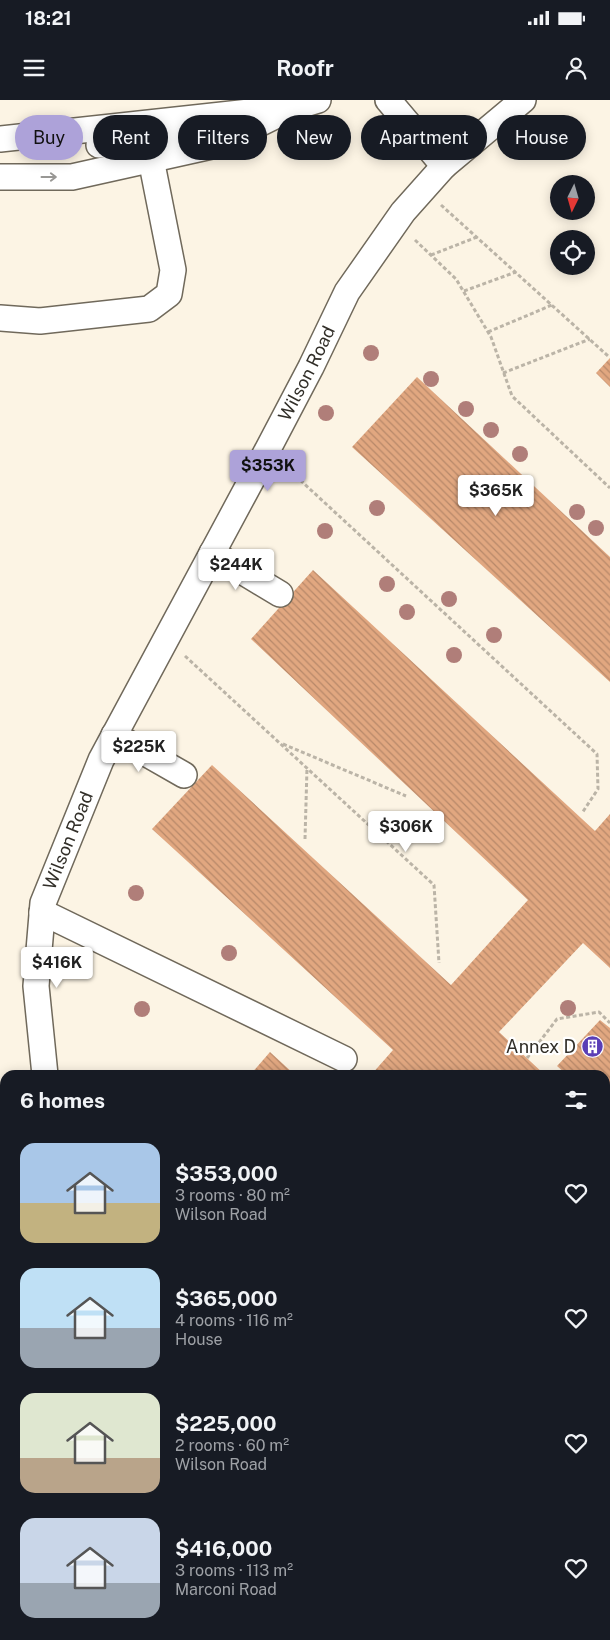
<!DOCTYPE html>
<html lang="en">
<head>
<meta charset="utf-8">
<style>
	body { margin:0; font-family:"Public Sans",sans-serif; background:#20242c; color:#f1f3f6; height:100vh; display:flex; flex-direction:column; font-size:19px; white-space:nowrap }
	* { box-sizing:border-box; margin:0 }
	p { font-size:16px; color:#9ea1a6 }
	.icon { flex:none; width:28px; height:28px; fill:none; stroke:currentColor; stroke-width:2; stroke-linecap:round; stroke-linejoin:round }
	.map { position:relative; flex:1; overflow:hidden }
	.sheet { position:absolute; left:0px; top:970px; width:610px; height:570px; display:flex; flex-direction:column; background:#171b24; border-radius:15px 15px 0 0; box-shadow:0 2px 12px #0003 }
	.sheet>* { flex:none }
	.top-card { position:absolute; left:15px; top:15px; width:580px; height:45px; display:flex; gap:10px }
	.needle { width:32px; rotate:185deg }
	.fabs { position:absolute; left:550px; top:75px; display:grid; gap:10px }
	.fabs a { display:grid; place-items:center; width:45px; height:45px; border-radius:50%; background:#171b24; box-shadow:0 2px 12px #0003; font-size:25px }
	.price { position:absolute; translate:-50% -42px; padding:0 11px; border-radius:5px; background:#fff; color:#222; font-size:16px; line-height:32px; filter:drop-shadow(0 1px 2px #0008) }
	.price::after { content:''; position:absolute; left:50%; top:30px; width:15px; height:11px; margin-left:-8px; background:inherit; clip-path:polygon(0 0,100% 0,50% 100%) }
	.price.on { background:#ada2d9; color:#111 }
	ul { padding:0; list-style:none }
	li { display:flex; align-items:center; gap:15px; height:125px; padding:0 20px }
	li span { display:grid; place-items:center; flex:none; width:140px; height:100px; border-radius:15px; color:#555 }
	li>.icon { margin-inline-start:auto }
	span .icon { width:60px; height:60px; fill:#fffc; stroke-width:1 }
	li b { font-size:21px }
	h2 { display:flex; justify-content:space-between; align-items:center; height:60px; padding:0 20px; font-size:21px }
	.pill { padding:0 18px; border-radius:22px; background:#171b24; box-shadow:0 2px 12px #0003; font-size:18px; line-height:45px }
	.pill.on { background:#ada2d9; color:#111 }
	.status { display:flex; justify-content:space-between; align-items:center; height:35px; padding:0 25px; background:#171b24; direction:ltr }
	.status svg { height:14px; fill:currentColor }
	header { display:flex; justify-content:space-between; align-items:center; height:65px; padding:0 20px; background:#171b24; font-size:22px; font-weight:700 }
	.map>svg:first-child { display:block }
	.building { fill:url(#building-back-hatch) }
	.lines { fill:none; stroke-linecap:round; stroke-linejoin:round }
	.minor-casing { stroke:#70695b; stroke-width:28 }
	.major-casing { stroke:#70695b; stroke-width:30 }
	.path { stroke:#bbb4a7; stroke-width:3; stroke-dasharray:4 2.5; stroke-linecap:butt }
	.minor { stroke:#fff; stroke-width:25 }
	.major { stroke:#fff; stroke-width:28 }
	.tree { fill:#b07e79 }
	.oneway { stroke:#989794 }
	.labels { text-anchor:middle; stroke-width:4.5; stroke-linejoin:round; paint-order:stroke }
	.street-label { font-size:18px; fill:#322f29; stroke:#fff }
	.poi-label { font-size:18px; fill:#322f29; stroke:#fff; text-anchor:end }
</style>
</head>
<body>
<div class="status"><b>18:21</b><svg viewBox="0 0 49 12"><path d="M0 12V9h3v3zM5 12V6h3v6zM10 12V3h3v9zM15 12V0h3v12zM26 1h20v11H26zM47 4h2v5h-2z"/></svg></div>
<header><svg class="icon" aria-label="menu" viewBox="0 0 24 24"><path d="M4 6h16M4 12h16M4 18h16"/></svg>Roofr<svg class="icon" aria-label="person" viewBox="0 0 24 24"><circle cx="12" cy="8" r="4"/><path d="M4 21q1-7 8-7t8 7"/></svg></header>
<div class="map">
<svg width="610" height="1540" viewBox="0 0 610 1540">
	<defs>
		<pattern id="building-back-hatch" width="6" height="6" patternUnits="userSpaceOnUse" patternTransform="scale(1.25)"><rect width="6" height="6" fill="#e1a780"/><path d="M-1 5l2 2M0 0l6 6M5-1l2 2" fill="none" stroke="#b78869"/></pattern>
	</defs>
	<rect width="100%" height="100%" fill="#fcf4e4"/>
	<g class="building">
		<polygon points="610,258 610,287 596,273"/>
		<polygon points="417,277 610,457 610,582 352,347"/>
		<polygon points="313,470 595,731 610,714 610,868 583,843 499,932 545,975 371,975 393,950 152,729 212,665 451,885 528,800 251,539"/>
		<polygon points="600,920 610,928 610,1012 605,1008 605,975 567,975 557,966"/>
		<polygon points="270,952 295,975 250,975"/>
		<polygon points="605,1031 610,1036 610,1156 605,1152"/>
		<polygon points="237,1535 331,1535 330,1540 237,1540"/>
		<polygon points="520,1535 570,1535 570,1540 519,1540"/>
	</g>
	<g class="lines">
		<defs>
			<g id="minor">
				<polyline points="388,0 444,66"/>
				<polyline points="0,39 295,7 318,0"/>
				<polyline points="99,45 154,41 191,32"/>
				<polyline points="0,77 72,77 216,45 277,15"/>
				<polyline points="0,218 40,221 149,209 169,194 173,170 151,59"/>
				<polyline points="212,453 280,494"/>
				<polyline points="114,635 184,675"/>
				<polyline points="42,812 344,959"/>
				<path id="s1" d="M45,975L36,886L43,803L101,660L259,366L311,267L347,192L403,112L444,66L523,0"/>
				<polyline points="605,1377 610,1377"/>
			</g>
			<g id="major">
				<polyline points="0,1205 5,1216"/>
				<polyline points="0,1346 5,1357"/>
				<polyline points="0,1413 5,1408"/>
				<polyline points="79,1535 81,1540"/>
				<polyline points="144,1535 146,1540"/>
			</g>
		</defs>
		<use href="#minor" class="minor-casing"/>
		<use href="#major" class="major-casing"/>
		<g class="path">
			<polyline points="441,105 608,256"/>
			<polyline points="415,140 456,179 491,237 512,296 610,388"/>
			<polyline points="431,155 477,137"/>
			<polyline points="464,191 516,172"/>
			<polyline points="488,232 552,205"/>
			<polyline points="503,273 590,239"/>
			<polyline points="286,367 597,654 598,689 582,713"/>
			<polyline points="185,556 434,785 439,863"/>
			<polyline points="283,644 406,696"/>
			<polyline points="305,739 307,668"/>
			<polyline points="527,958 557,919 599,912 610,923"/>
			<polyline points="0,1070 5,1082"/>
			<polyline points="605,1283 610,1282"/>
			<polyline points="186,1535 188,1540"/>
		</g>
		<use href="#minor" class="minor"/>
		<use href="#major" class="major"/>
	</g>
	<g class="tree">
		<circle cx="371" cy="253" r="8"/>
		<circle cx="431" cy="279" r="8"/>
		<circle cx="466" cy="309" r="8"/>
		<circle cx="326" cy="313" r="8"/>
		<circle cx="491" cy="330" r="8"/>
		<circle cx="520" cy="354" r="8"/>
		<circle cx="377" cy="408" r="8"/>
		<circle cx="577" cy="412" r="8"/>
		<circle cx="596" cy="428" r="8"/>
		<circle cx="325" cy="431" r="8"/>
		<circle cx="387" cy="484" r="8"/>
		<circle cx="449" cy="499" r="8"/>
		<circle cx="407" cy="512" r="8"/>
		<circle cx="494" cy="535" r="8"/>
		<circle cx="454" cy="555" r="8"/>
		<circle cx="136" cy="793" r="8"/>
		<circle cx="229" cy="853" r="8"/>
		<circle cx="568" cy="908" r="8"/>
		<circle cx="142" cy="909" r="8"/>
	</g>
	<defs><path id="oneway-shaft" d="M-6 0H5M1.5-3L5.5 0L1.5 3" fill="none" stroke-width="1.6" stroke-linecap="round" stroke-linejoin="round" transform="scale(1.25)"/></defs>
	<use class="oneway" href="#oneway-shaft" transform="translate(49 77)"/>
	<defs>
		<symbol id="building-disc" viewBox="-11 -11 22 22"><circle r="9.5" fill="#5a3eb6" stroke="#fff"/><path d="M-4-6H4V6H1V3H-1V6H-4ZM-2.5-4.3h1.7v1.8h-1.7ZM.8-4.3h1.7v1.8H.8ZM-2.5-1h1.7V.8h-1.7ZM.8-1h1.7V.8H.8Z" fill="#fff"/></symbol>
	</defs>
	<g fill-rule="evenodd">
		<use href="#building-disc" x="580" y="934" width="25" height="25"/>
	</g>
	<g class="labels">
		<g class="street-label">
			<text dy="6" stroke="none"><textPath href="#s1" startOffset="765">Wilson Road</textPath></text>
			<text dy="6" stroke="none"><textPath href="#s1" startOffset="240">Wilson Road</textPath></text>
		</g>
		<g class="poi-label">
			<text x="576" y="953">Annex D</text>
		</g>
	</g>
</svg>
<div class="fabs">
<a><svg class="needle" viewBox="-14 -14 28 28"><path d="M0-13l5 13h-10z" fill="#e53935"/><path d="M0 13l5-13h-10z" fill="#9ea1a6"/></svg></a>
<a><svg class="icon" aria-label="locate" viewBox="0 0 24 24"><circle cx="12" cy="12" r="6"/><path d="M12 2v4M12 18v4M2 12h4M18 12h4"/></svg></a>
</div>
<b class="price on" style="left:268px;top:392px">$353K</b>
<b class="price" style="left:496px;top:417px">$365K</b>
<b class="price" style="left:236px;top:491px">$244K</b>
<b class="price" style="left:139px;top:673px">$225K</b>
<b class="price" style="left:406px;top:753px">$306K</b>
<b class="price" style="left:57px;top:889px">$416K</b>
<div class="top-card">
<a class="pill on">Buy</a>
<a class="pill">Rent</a>
<a class="pill">Filters</a>
<a class="pill">New</a>
<a class="pill">Apartment</a>
<a class="pill">House</a>
</div>
<section class="sheet">
<h2>6 homes<svg class="icon" aria-label="filters" viewBox="0 0 24 24"><path d="M4 7h16M4 17h16"/><circle cx="9" cy="7" r="2"/><circle cx="15" cy="17" r="2"/></svg></h2>
<ul>
<li><span style="background:linear-gradient(#a9c7e8 60%,#c2b280 0)"><svg class="icon" aria-label="home" viewBox="0 0 24 24"><path d="M3 11l9-7 9 7M6 9v11h12V9"/></svg></span><div><b>$353,000</b><p>3 rooms · 80 m²</p><p>Wilson Road</p></div><svg class="icon" aria-label="heart" viewBox="0 0 24 24"><path d="M12 20l-8-8c-3-5 5-10 8-4 3-6 11-1 8 4z"/></svg></li>
<li><span style="background:linear-gradient(#bfe0f5 60%,#9aa5b1 0)"><svg class="icon" aria-label="home" viewBox="0 0 24 24"><path d="M3 11l9-7 9 7M6 9v11h12V9"/></svg></span><div><b>$365,000</b><p>4 rooms · 116 m²</p><p>House</p></div><svg class="icon" aria-label="heart" viewBox="0 0 24 24"><path d="M12 20l-8-8c-3-5 5-10 8-4 3-6 11-1 8 4z"/></svg></li>
<li><span style="background:linear-gradient(#dfe7d0 65%,#b9a48a 0)"><svg class="icon" aria-label="home" viewBox="0 0 24 24"><path d="M3 11l9-7 9 7M6 9v11h12V9"/></svg></span><div><b>$225,000</b><p>2 rooms · 60 m²</p><p>Wilson Road</p></div><svg class="icon" aria-label="heart" viewBox="0 0 24 24"><path d="M12 20l-8-8c-3-5 5-10 8-4 3-6 11-1 8 4z"/></svg></li>
<li><span style="background:linear-gradient(#c9d6e8 65%,#9aa5b1 0)"><svg class="icon" aria-label="home" viewBox="0 0 24 24"><path d="M3 11l9-7 9 7M6 9v11h12V9"/></svg></span><div><b>$416,000</b><p>3 rooms · 113 m²</p><p>Marconi Road</p></div><svg class="icon" aria-label="heart" viewBox="0 0 24 24"><path d="M12 20l-8-8c-3-5 5-10 8-4 3-6 11-1 8 4z"/></svg></li>
</ul>
</section>
</div>
</body>
</html>
